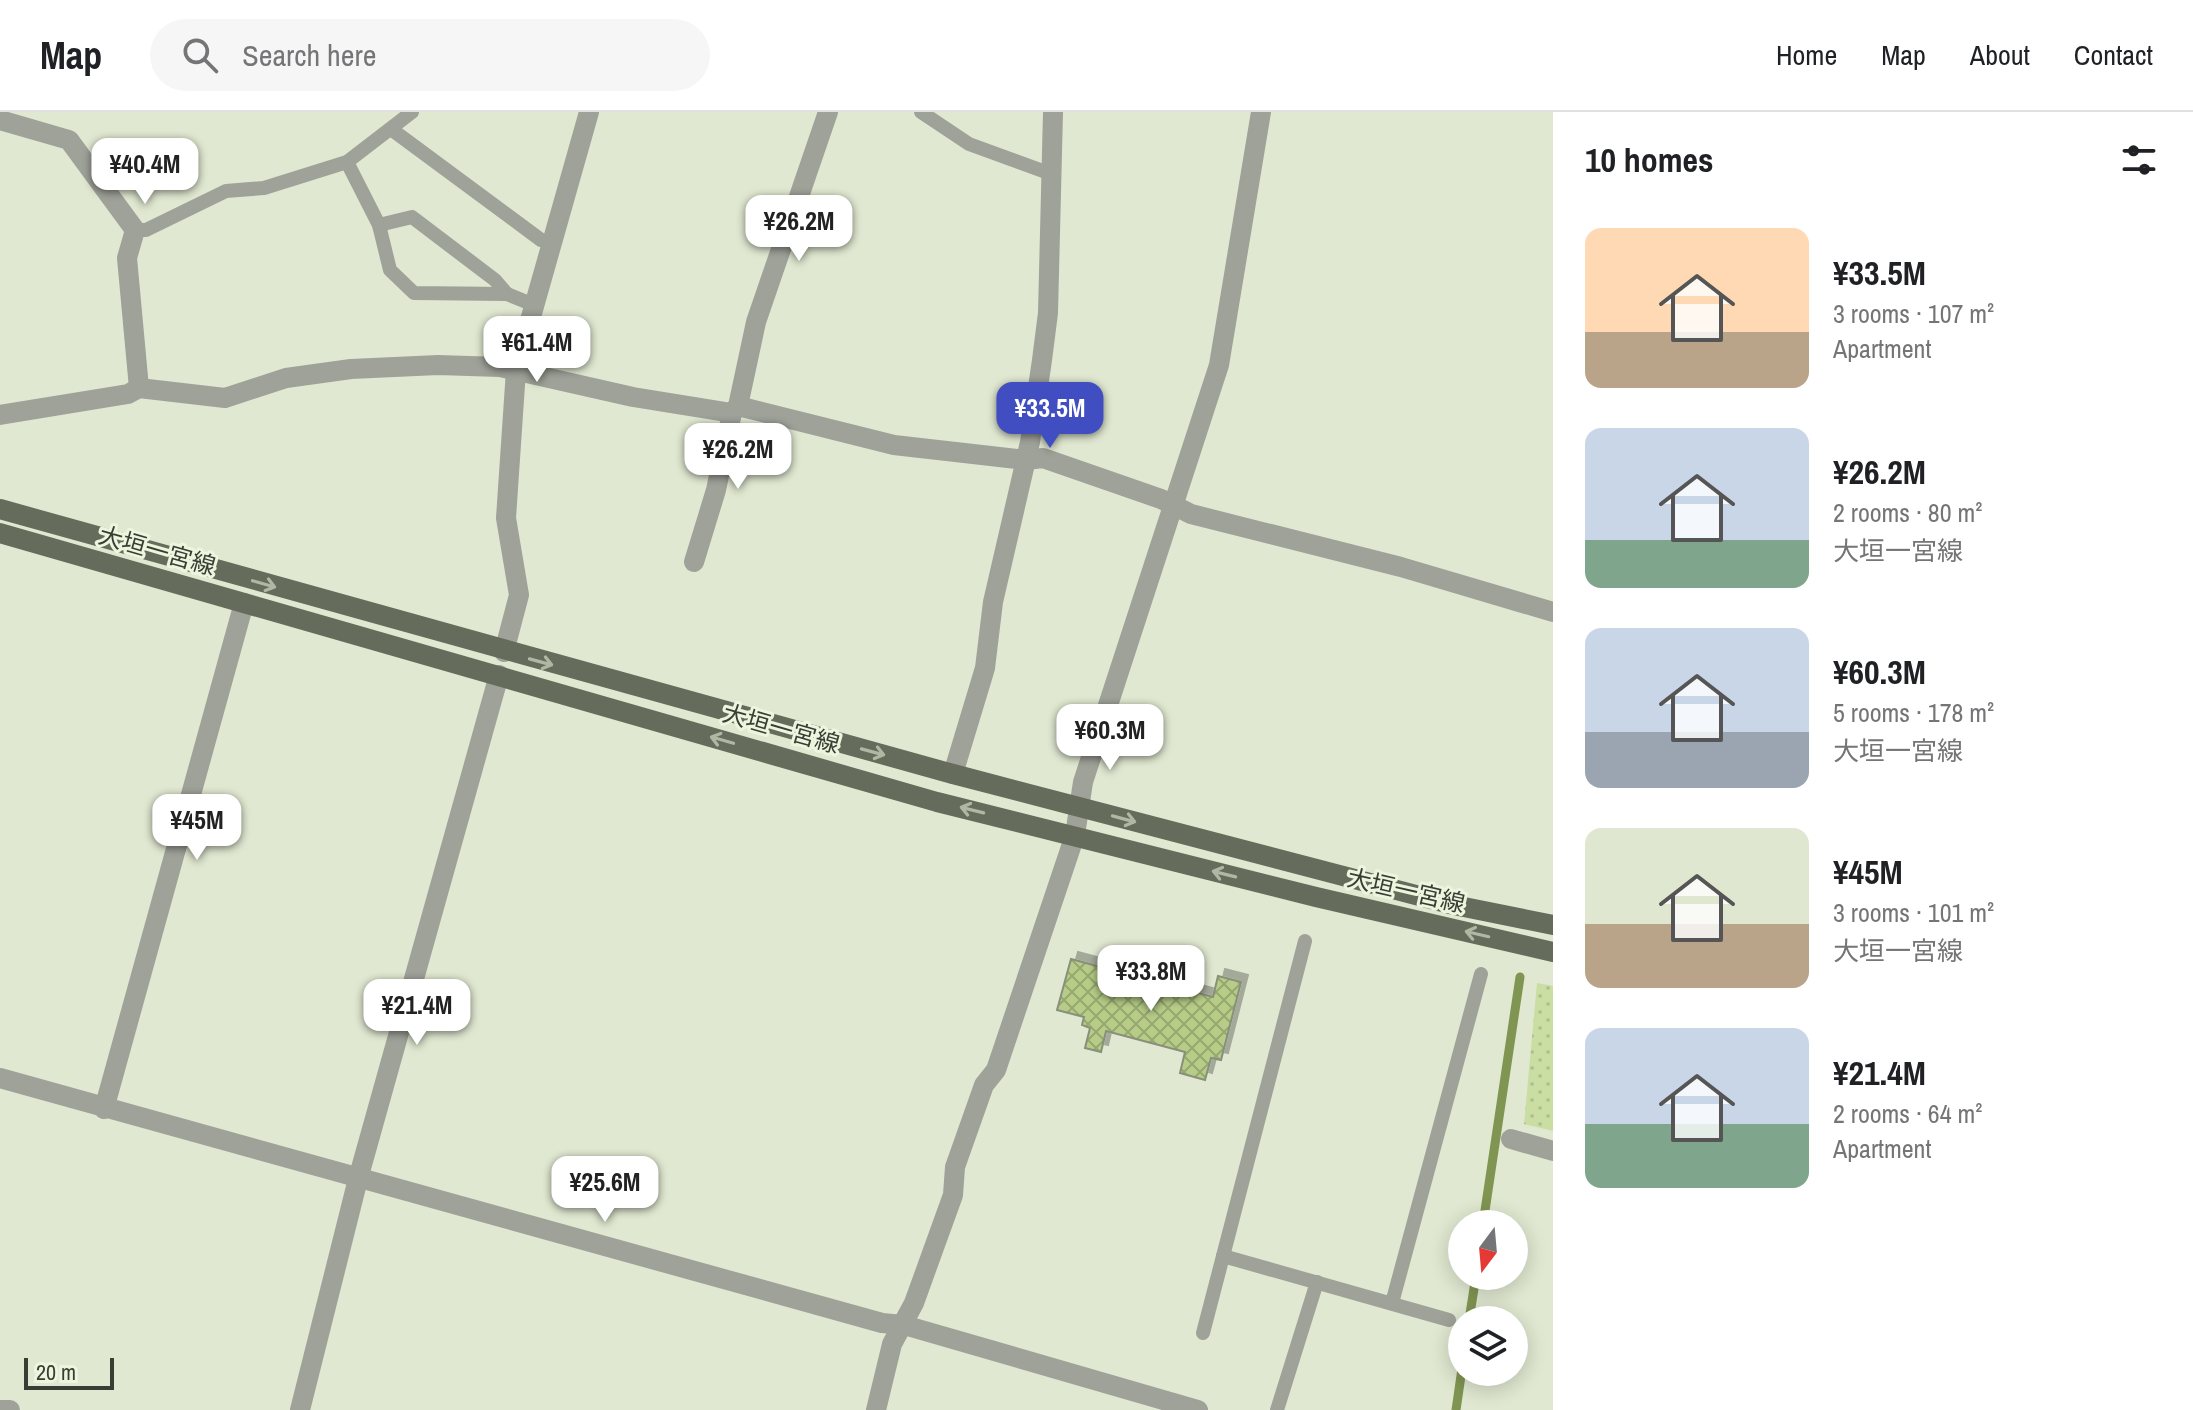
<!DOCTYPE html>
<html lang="en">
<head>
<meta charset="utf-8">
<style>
	body { margin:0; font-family:"Archivo Narrow","Noto Sans JP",sans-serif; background:#f6f6f6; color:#202124; height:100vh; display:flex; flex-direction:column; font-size:30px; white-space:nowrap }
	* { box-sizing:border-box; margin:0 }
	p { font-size:26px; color:#757577 }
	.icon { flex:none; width:44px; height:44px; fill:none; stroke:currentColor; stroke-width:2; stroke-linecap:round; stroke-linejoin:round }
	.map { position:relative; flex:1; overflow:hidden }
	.details { display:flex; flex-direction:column; background:#fff; width:640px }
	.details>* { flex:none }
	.needle { width:52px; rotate:196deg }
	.fabs { position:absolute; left:1448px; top:1098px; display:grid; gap:16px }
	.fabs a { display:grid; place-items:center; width:80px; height:80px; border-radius:50%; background:#fff; box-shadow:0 4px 20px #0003; font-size:40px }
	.scale { position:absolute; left:24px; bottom:20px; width:90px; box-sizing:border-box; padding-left:8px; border:4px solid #3a3d34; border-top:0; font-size:22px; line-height:28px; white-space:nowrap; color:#3a3d34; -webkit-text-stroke:6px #edf5de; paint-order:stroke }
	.price { position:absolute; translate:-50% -68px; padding:0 18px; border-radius:16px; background:#fff; color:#222; font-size:26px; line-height:52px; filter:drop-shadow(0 2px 4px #0008) }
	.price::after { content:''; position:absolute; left:50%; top:48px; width:24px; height:18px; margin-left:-12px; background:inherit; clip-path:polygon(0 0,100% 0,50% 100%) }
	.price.current { background:#404ec2; color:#fff }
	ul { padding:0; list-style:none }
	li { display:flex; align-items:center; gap:24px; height:200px; padding:0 32px }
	li span { display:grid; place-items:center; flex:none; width:224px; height:160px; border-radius:16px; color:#555 }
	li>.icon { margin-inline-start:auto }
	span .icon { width:96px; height:96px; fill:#fffc; stroke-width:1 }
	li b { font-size:34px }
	h2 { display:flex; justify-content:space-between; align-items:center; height:96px; padding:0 32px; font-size:34px }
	header { display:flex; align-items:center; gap:48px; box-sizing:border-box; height:112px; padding:0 40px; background:#fff; border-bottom:2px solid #e0e0e0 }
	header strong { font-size:38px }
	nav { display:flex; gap:44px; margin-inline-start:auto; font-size:28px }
	.search { width:560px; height:72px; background:#f6f6f6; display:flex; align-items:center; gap:20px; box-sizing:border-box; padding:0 28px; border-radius:44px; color:#757577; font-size:30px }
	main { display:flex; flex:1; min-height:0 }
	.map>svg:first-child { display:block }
	.grass { fill:url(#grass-dots) }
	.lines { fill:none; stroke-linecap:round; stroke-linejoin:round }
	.stream { stroke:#819552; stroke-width:9 }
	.building { fill:url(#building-cross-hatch); stroke:#88907b; stroke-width:2; filter:url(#shadow) }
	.lane { stroke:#9fa299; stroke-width:14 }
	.street { stroke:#9fa299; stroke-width:20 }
	.primary { stroke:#666c5b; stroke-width:20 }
	.oneway { stroke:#b0b7a3 }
	.labels { text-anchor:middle; stroke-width:6; stroke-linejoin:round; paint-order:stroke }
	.street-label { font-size:24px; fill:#3a3d34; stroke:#edf5de }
</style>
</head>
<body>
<header>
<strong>Map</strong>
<div class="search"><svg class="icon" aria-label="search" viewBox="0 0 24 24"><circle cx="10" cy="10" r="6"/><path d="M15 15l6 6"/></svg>Search here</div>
<nav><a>Home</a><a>Map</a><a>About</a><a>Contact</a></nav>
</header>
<main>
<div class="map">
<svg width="1553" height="1298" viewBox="0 0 1553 1298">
	<defs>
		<pattern id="grass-dots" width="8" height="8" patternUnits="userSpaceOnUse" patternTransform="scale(2)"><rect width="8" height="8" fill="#cadda3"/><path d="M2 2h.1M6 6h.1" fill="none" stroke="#aebf8d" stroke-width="1.8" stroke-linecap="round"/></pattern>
		<pattern id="building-cross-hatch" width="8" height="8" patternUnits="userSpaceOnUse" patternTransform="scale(2)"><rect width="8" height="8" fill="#b7cd87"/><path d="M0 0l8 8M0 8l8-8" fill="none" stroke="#96a86f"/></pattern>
		<filter id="shadow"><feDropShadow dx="7" dy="-7" stdDeviation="0" flood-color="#0004"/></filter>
	</defs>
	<rect width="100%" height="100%" fill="#e0e8d1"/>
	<polygon class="grass" points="1537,871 1553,874 1553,1019 1524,1012"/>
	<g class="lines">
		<g class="stream">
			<polyline points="1483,1112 1520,865"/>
			<polyline points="1469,1208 1476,1164"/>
			<polyline points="1456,1298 1462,1257"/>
		</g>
	</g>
	<polygon class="building" points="1071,847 1213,885 1218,864 1241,870 1221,948 1211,946 1205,968 1180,961 1185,940 1106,919 1101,940 1085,936 1090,916 1082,913 1084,905 1057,898"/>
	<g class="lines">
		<g class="lane">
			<polyline points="921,0 969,32 1054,63"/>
			<polyline points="391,17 541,128 552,131"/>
			<polyline points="347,50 379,113 390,158 414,181 507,182 534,193"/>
			<polyline points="379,113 412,105 495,168 507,182"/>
			<polyline points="135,118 146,118 226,79 264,76 347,50 412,0"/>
			<polyline points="1223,1144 1449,1208"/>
			<polyline points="1392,1191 1481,862"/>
			<polyline points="1203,1221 1305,829"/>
			<polyline points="1277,1298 1317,1170"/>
		</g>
		<g class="street">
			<polyline points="0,8 69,28 135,118 127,146 139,276"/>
			<polyline points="738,294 756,210 828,0"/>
			<polyline points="0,303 128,282 139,276 225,286 286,266 351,257 438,253 500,255 633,285 732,301 738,294 894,333 1026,348 1043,346 1161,387 1191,402 1401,455 1553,500"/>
			<polyline points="694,450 716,378 732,301"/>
			<polyline points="504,540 519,483 506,406 516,258 589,0"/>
			<polyline points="953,662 985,556 993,490 1030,330 1042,248 1048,201 1053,0"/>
			<polyline points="0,966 882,1211 904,1213 1198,1298"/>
			<polyline points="104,997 244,491"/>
			<polyline points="1511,1027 1553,1039"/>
			<polyline points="1,1298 10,1298"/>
			<polyline points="300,1298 358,1067 499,563"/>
			<polyline points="876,1298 892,1232 914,1191 953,1083 955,1055 984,973 996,958 1075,723 1083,670 1219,253 1261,0"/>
		</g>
		<g class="primary">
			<polyline points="0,397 953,662 1454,793 1553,813"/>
			<polyline points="0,421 937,690 1316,785 1553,840"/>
		</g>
	</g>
	<defs><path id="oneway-shaft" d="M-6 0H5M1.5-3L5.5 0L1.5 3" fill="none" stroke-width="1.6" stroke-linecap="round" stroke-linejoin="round" transform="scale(2)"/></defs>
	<g class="oneway">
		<use href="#oneway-shaft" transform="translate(264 472) rotate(16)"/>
		<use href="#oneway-shaft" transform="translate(541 550) rotate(15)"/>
		<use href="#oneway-shaft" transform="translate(722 628) rotate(-164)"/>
		<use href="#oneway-shaft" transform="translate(873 640) rotate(15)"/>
		<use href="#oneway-shaft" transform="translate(972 698) rotate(-166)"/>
		<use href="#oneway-shaft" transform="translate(1124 707) rotate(15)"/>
		<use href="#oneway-shaft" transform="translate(1224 762) rotate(-166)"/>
		<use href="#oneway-shaft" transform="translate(1477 822) rotate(-167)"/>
	</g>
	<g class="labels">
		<g class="street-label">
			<text transform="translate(157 439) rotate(16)" y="8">大垣一宮線</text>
			<text transform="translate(781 617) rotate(16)" y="8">大垣一宮線</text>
			<text transform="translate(1406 779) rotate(13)" y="8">大垣一宮線</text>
		</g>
	</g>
</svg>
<div class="fabs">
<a><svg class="needle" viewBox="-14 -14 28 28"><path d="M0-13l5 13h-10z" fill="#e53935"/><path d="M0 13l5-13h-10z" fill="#757577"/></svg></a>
<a><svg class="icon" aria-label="layers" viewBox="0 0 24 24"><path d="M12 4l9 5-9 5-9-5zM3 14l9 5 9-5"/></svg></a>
</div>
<div class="scale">20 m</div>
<b class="price" style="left:145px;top:94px">¥40.4M</b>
<b class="price" style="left:799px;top:151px">¥26.2M</b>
<b class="price" style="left:537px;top:272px">¥61.4M</b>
<b class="price current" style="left:1050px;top:338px">¥33.5M</b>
<b class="price" style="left:738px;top:379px">¥26.2M</b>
<b class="price" style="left:1110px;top:660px">¥60.3M</b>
<b class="price" style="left:197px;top:750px">¥45M</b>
<b class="price" style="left:1151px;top:901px">¥33.8M</b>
<b class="price" style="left:417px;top:935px">¥21.4M</b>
<b class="price" style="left:605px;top:1112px">¥25.6M</b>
</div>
<section class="details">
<h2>10 homes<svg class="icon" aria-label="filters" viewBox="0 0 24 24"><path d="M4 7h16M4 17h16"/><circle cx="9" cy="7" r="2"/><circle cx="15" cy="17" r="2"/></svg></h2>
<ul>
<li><span style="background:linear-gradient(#ffd9b3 65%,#b9a48a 0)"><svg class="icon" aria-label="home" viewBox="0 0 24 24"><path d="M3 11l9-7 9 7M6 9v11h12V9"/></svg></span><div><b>¥33.5M</b><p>3 rooms · 107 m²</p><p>Apartment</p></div></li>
<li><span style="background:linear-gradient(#c9d6e8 70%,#7fa58c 0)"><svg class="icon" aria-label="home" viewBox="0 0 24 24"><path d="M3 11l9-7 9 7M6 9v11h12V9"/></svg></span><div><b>¥26.2M</b><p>2 rooms · 80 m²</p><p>大垣一宮線</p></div></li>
<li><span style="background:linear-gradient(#c9d6e8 65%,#9aa5b1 0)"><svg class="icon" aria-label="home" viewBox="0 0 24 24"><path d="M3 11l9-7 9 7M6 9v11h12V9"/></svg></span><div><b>¥60.3M</b><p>5 rooms · 178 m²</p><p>大垣一宮線</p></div></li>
<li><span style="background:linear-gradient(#dfe7d0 60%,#b9a48a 0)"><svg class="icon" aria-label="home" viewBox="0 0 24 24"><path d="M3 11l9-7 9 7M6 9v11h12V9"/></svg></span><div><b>¥45M</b><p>3 rooms · 101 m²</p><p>大垣一宮線</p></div></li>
<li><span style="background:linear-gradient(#c9d6e8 60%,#7fa58c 0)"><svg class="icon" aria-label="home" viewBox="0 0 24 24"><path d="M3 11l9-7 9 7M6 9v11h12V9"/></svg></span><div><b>¥21.4M</b><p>2 rooms · 64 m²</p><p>Apartment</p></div></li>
</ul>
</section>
</main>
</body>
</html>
